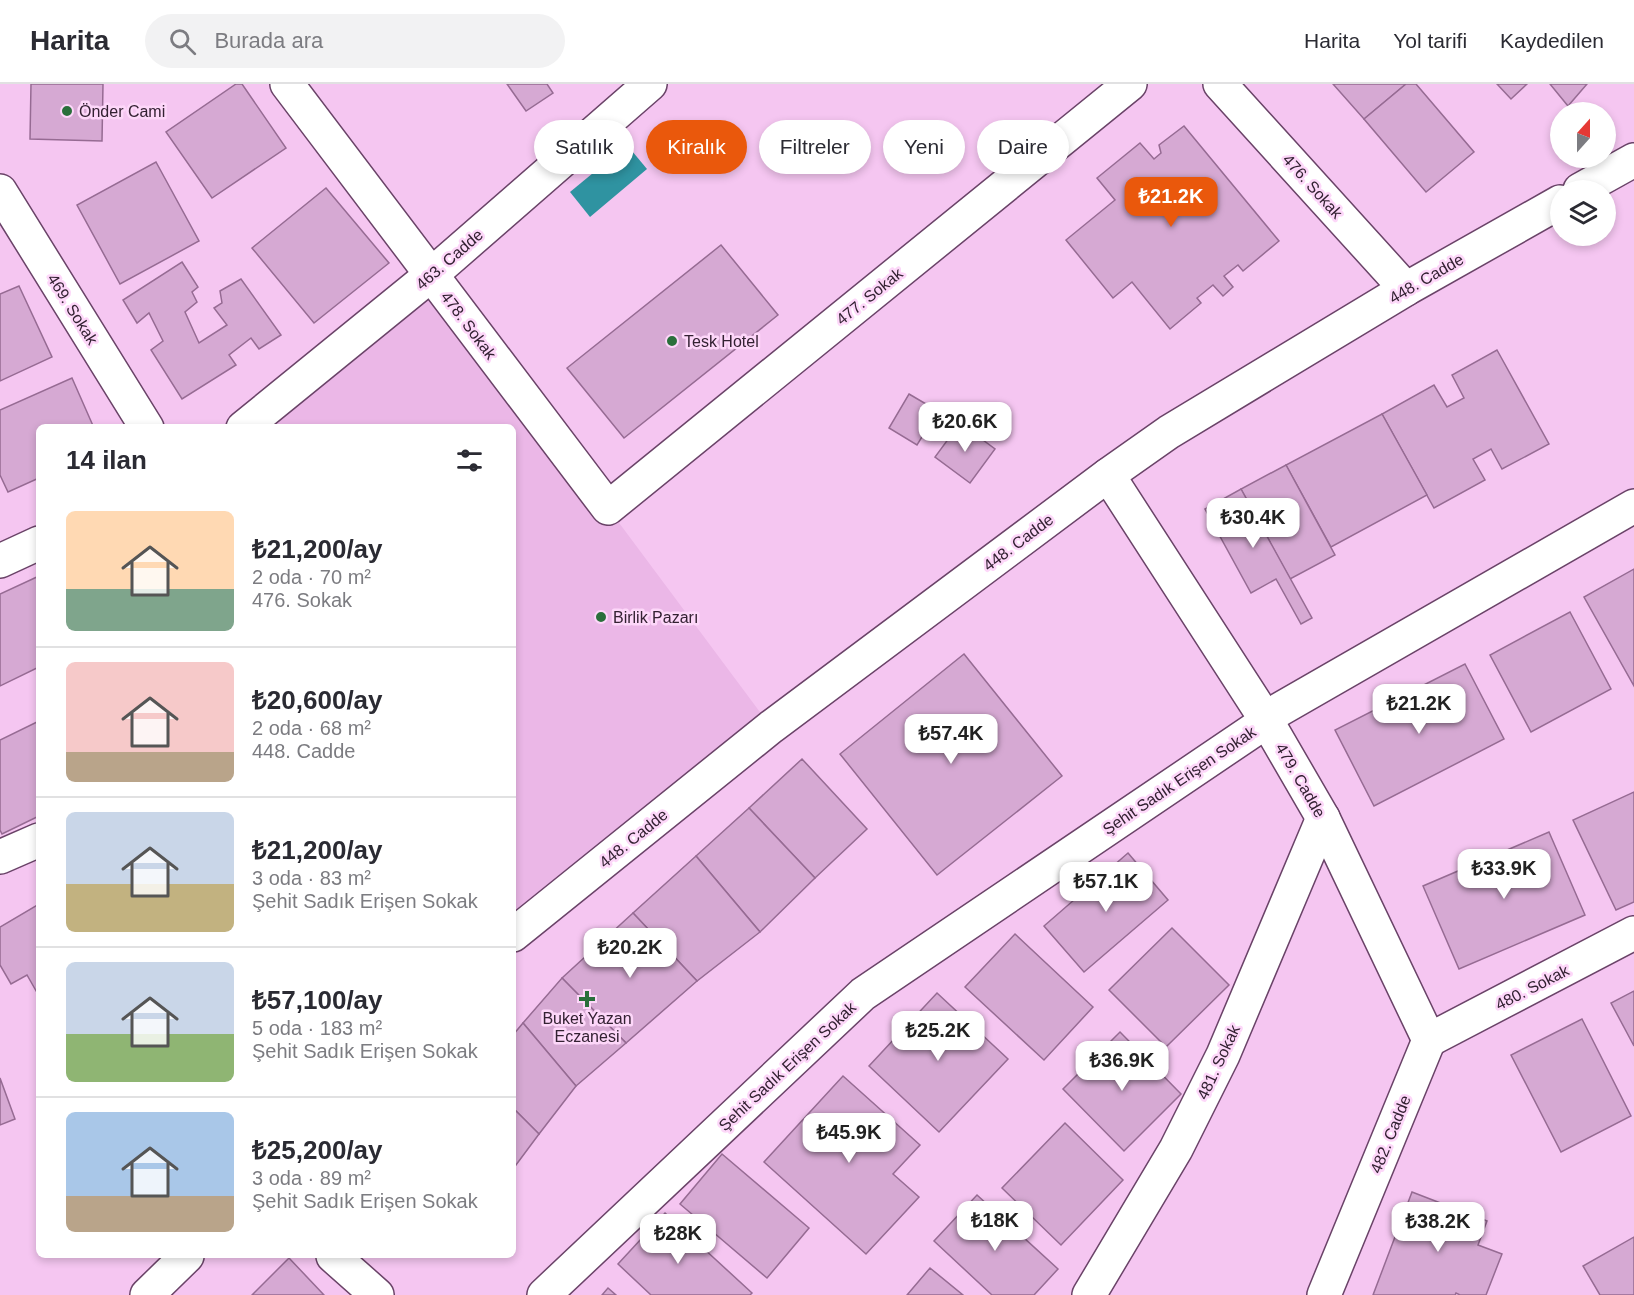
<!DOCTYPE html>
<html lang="tr">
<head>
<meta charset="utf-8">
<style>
	body { margin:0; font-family:Arial,sans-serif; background:#f2f2f3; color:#2b2b33; height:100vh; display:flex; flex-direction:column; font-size:22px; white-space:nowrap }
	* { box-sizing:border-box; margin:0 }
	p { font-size:20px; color:#7c7c81 }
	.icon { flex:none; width:33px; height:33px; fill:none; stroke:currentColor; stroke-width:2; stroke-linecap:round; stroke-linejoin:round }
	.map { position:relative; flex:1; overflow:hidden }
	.panel { position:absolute; left:36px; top:340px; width:480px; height:834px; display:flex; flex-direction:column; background:#fff; border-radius:9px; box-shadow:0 3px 9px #0003 }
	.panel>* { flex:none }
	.top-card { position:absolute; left:534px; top:36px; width:570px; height:54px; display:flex; gap:12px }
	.needle { width:39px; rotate:21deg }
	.buttons { position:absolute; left:1550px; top:18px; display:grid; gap:12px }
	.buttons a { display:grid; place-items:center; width:66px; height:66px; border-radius:50%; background:#fff; box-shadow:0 3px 9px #0003; font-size:30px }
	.price { position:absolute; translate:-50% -51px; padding:0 14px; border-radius:12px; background:#fff; color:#222; font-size:20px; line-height:39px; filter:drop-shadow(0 2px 3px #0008) }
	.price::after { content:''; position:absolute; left:50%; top:36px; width:18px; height:14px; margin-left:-9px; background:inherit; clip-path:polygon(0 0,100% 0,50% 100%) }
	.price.on { background:#ea580c; color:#fff }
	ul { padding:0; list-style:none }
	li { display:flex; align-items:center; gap:18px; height:150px; padding:0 30px }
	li+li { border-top:2px solid #e1e1e2 }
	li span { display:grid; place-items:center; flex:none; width:168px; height:120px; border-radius:9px; color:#555 }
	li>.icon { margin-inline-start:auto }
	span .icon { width:72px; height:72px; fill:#fffc; stroke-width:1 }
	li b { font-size:26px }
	h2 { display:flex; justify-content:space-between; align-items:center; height:72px; padding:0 30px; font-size:26px }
	.pill { padding:0 21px; border-radius:27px; background:#fff; box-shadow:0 3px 9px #0003; font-size:21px; line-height:54px }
	.pill.on { background:#ea580c; color:#fff }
	header { display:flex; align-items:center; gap:36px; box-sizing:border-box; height:84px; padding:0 30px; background:#fff; border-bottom:2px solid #e1e1e2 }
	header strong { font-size:28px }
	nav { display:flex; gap:33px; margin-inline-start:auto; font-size:21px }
	.search { width:420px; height:54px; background:#f2f2f3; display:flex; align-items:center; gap:15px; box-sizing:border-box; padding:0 21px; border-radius:33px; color:#7c7c81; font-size:22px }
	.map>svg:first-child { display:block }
	.built { fill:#ebb7e7 }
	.water { fill:#2f93a1 }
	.building { fill:#d6a9d3; stroke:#966b93; stroke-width:1.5 }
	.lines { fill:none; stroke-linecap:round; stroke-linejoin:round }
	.minor-casing { stroke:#6a4368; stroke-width:36 }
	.minor { stroke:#fff; stroke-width:33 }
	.poi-dot { fill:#2a6f3b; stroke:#fdd7f9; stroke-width:2 }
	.labels { text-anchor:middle; stroke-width:5; stroke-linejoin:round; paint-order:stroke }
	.poi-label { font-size:16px; fill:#332132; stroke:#fdd7f9; text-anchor:start }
	.street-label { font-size:16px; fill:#332132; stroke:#fdd7f9 }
</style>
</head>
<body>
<header>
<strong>Harita</strong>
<div class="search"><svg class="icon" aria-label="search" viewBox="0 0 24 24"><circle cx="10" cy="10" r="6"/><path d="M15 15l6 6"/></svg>Burada ara</div>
<nav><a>Harita</a><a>Yol tarifi</a><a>Kaydedilen</a></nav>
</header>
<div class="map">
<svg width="1634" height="1211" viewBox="0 0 1634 1211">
	<rect width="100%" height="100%" fill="#f5c6f1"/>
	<polygon class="built" points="431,191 608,424 771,643 513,851 513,344 243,344"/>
	<polygon class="water" points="627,61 647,85 590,133 570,108"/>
	<g class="building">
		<polygon points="31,0 103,0 102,57 30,55"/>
		<polygon points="236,0 242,0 286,64 212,114 166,48"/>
		<polygon points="507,0 547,0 553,9 526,27"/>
		<polygon points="1333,0 1406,0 1364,35"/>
		<polygon points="1406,0 1416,0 1474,68 1426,108 1364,35"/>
		<polygon points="1497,0 1527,0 1511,15"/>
		<polygon points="1550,0 1587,0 1568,22"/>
		<polygon points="1184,42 1279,157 1243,187 1238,181 1224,192 1233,203 1223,212 1213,201 1197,214 1201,219 1170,245 1132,198 1113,214 1066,156 1115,116 1097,94 1140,59 1154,75 1161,69 1159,61"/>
		<polygon points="156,78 199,157 120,200 77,121"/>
		<polygon points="326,104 389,179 314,239 252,164"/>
		<polygon points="721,161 778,231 624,354 567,284"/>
		<polygon points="182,178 198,203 192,208 197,218 185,228 199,259 227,241 214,224 222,219 220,207 241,195 281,251 259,265 251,254 229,271 236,281 182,315 151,266 163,257 149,229 137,239 123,216"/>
		<polygon points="19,202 52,273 0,297 0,210"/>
		<polygon points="1497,266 1549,360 1502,385 1491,365 1473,375 1485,396 1434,424 1382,330 1434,301 1447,323 1464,314 1452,291"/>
		<polygon points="72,294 94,344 39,344 39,394 8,408 0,391 0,326"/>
		<polygon points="909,310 938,327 917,361 889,344"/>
		<polygon points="1382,330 1427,411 1331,463 1286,381"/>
		<polygon points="960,339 995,365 970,399 935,373"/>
		<polygon points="1286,381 1335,471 1290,495 1241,405"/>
		<polygon points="1241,405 1312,534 1301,540 1276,495 1251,509 1205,425"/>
		<polygon points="1634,485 1634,602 1584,513"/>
		<polygon points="39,492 39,583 0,602 0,510"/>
		<polygon points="1570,528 1611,605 1531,648 1490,571"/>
		<polygon points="964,570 1062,692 937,791 840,670"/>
		<polygon points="1465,580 1504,655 1374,722 1335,646"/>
		<polygon points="39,637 39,732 2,750 0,746 0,656"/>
		<polygon points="802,675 867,745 815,794 749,724"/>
		<polygon points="1634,708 1634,818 1616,826 1573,736"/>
		<polygon points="749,724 815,794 760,848 696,772"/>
		<polygon points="1549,748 1585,831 1459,885 1423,802"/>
		<polygon points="1128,769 1168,816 1084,888 1044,842"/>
		<polygon points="696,772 760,848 697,897 633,829"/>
		<polygon points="39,820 39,912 27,891 11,900 0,881 0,843"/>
		<polygon points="633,829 697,897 626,959 562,894"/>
		<polygon points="1172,844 1229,901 1166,963 1109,906"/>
		<polygon points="1015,850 1093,923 1044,976 965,903"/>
		<polygon points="562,894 626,959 576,1002 523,939"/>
		<polygon points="1634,907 1634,962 1611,919"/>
		<polygon points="937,909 1008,975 939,1048 869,982"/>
		<polygon points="1582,935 1631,1032 1561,1068 1511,971"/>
		<polygon points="523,939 576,1002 539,1050 513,1024 513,951"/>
		<polygon points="1120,948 1181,1010 1124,1067 1063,1005"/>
		<polygon points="843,992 920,1061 893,1090 919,1113 866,1170 764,1078"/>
		<polygon points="0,994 15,1035 0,1041"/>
		<polygon points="513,1024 539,1050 513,1085"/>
		<polygon points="1065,1039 1123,1096 1061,1161 1002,1104"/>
		<polygon points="722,1070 809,1144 767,1194 680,1120"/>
		<polygon points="1412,1108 1487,1137 1478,1161 1502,1170 1486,1211 1460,1211 1456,1209 1455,1211 1373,1211"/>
		<polygon points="977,1111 1058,1185 1034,1211 992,1211 934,1157"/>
		<polygon points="665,1129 752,1209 750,1211 651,1211 618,1180"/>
		<polygon points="1634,1153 1634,1211 1600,1211 1583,1182"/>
		<polygon points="289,1174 324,1211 252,1211"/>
		<polygon points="930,1184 963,1211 907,1211"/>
		<polygon points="608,1204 616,1211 602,1211"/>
	</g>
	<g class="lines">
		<defs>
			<g id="minor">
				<polyline points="287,0 608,424 1130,0"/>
				<polyline points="1220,0 1406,205"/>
				<polyline points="1580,106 1634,76"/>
				<polyline points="0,107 147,344"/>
				<polyline points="243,344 431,191 650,0"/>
				<polyline points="1108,391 1265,634 1323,734 1429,956"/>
				<polyline points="0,477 39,459"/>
				<polyline points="0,773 39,756"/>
				<polyline points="513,851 771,643 1108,391 1169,348 1406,205 1560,118"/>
				<polyline points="1429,956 1634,849"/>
				<polyline points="333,1172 377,1211"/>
				<polyline points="147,1211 187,1172"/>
				<polyline points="544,1211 863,910 1261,641 1265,634 1634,422"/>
				<polyline points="1089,1211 1176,1065 1223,971 1323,734"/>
				<polyline points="1324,1211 1429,956"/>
			</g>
		</defs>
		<use href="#minor" class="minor-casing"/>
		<use href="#minor" class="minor"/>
	</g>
	<g class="poi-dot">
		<circle cx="67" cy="27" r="6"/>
		<circle cx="672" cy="257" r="6"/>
		<circle cx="601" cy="533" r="6"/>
		<path d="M584 906h6v6h6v6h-6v6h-6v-6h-6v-6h6z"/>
	</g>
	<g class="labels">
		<g class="poi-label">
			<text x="79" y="33">Önder Cami</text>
			<text x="684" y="263">Tesk Hotel</text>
			<text x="613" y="539">Birlik Pazarı</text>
			<text x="587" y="940" text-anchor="middle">Buket Yazan<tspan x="587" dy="18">Eczanesi</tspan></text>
		</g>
		<g class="street-label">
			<text transform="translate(1313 102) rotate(48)" y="6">476. Sokak</text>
			<text transform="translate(449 175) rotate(-41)" y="6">463. Cadde</text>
			<text transform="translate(1426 194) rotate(-30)" y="6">448. Cadde</text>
			<text transform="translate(869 212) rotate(-39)" y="6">477. Sokak</text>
			<text transform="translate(73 225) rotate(58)" y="6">469. Sokak</text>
			<text transform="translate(469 241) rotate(53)" y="6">478. Sokak</text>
			<text transform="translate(1018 458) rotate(-37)" y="6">448. Cadde</text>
			<text transform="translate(1179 696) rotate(-34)" y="6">Şehit Sadık Erişen Sokak</text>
			<text transform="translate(1301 696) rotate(60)" y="6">479. Cadde</text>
			<text transform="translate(633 754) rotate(-39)" y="6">448. Cadde</text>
			<text transform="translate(1532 903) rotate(-27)" y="6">480. Sokak</text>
			<text transform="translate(1218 978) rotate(-65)" y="6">481. Sokak</text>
			<text transform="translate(787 982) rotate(-43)" y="6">Şehit Sadık Erişen Sokak</text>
			<text transform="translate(1390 1050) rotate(-68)" y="6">482. Cadde</text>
		</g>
	</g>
</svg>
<div class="buttons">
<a><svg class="needle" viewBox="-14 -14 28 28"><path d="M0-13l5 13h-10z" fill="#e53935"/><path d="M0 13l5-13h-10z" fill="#7c7c81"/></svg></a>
<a><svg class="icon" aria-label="layers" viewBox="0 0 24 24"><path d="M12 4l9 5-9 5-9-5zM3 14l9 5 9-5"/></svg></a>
</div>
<b class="price on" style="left:1171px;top:144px">₺21.2K</b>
<b class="price" style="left:965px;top:369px">₺20.6K</b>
<b class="price" style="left:1253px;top:465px">₺30.4K</b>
<b class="price" style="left:1419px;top:651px">₺21.2K</b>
<b class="price" style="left:951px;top:681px">₺57.4K</b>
<b class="price" style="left:1504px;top:816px">₺33.9K</b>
<b class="price" style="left:1106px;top:829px">₺57.1K</b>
<b class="price" style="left:630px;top:895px">₺20.2K</b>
<b class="price" style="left:938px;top:978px">₺25.2K</b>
<b class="price" style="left:1122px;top:1008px">₺36.9K</b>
<b class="price" style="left:849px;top:1080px">₺45.9K</b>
<b class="price" style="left:995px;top:1168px">₺18K</b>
<b class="price" style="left:1438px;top:1169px">₺38.2K</b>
<b class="price" style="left:678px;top:1181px">₺28K</b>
<div class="top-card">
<a class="pill">Satılık</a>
<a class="pill on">Kiralık</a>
<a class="pill">Filtreler</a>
<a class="pill">Yeni</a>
<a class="pill">Daire</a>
</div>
<section class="panel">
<h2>14 ilan<svg class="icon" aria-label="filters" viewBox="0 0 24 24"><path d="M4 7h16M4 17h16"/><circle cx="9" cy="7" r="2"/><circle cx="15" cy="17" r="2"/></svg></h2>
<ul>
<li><span style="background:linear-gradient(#ffd9b3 65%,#7fa58c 0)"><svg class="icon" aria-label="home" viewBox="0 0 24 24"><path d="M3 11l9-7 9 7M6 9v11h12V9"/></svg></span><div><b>₺21,200/ay</b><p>2 oda · 70 m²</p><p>476. Sokak</p></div></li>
<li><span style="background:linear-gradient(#f6c9c9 75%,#b9a48a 0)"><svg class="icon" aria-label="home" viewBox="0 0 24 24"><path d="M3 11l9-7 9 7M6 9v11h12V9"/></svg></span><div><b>₺20,600/ay</b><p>2 oda · 68 m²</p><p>448. Cadde</p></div></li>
<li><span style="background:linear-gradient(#c9d6e8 60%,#c2b280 0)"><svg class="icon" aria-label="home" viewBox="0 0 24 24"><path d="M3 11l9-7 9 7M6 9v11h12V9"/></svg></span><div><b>₺21,200/ay</b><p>3 oda · 83 m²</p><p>Şehit Sadık Erişen Sokak</p></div></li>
<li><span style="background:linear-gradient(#c9d6e8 60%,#8fb573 0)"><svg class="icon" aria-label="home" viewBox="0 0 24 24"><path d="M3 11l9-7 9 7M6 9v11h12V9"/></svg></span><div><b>₺57,100/ay</b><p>5 oda · 183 m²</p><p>Şehit Sadık Erişen Sokak</p></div></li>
<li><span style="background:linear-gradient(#a9c7e8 70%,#b9a48a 0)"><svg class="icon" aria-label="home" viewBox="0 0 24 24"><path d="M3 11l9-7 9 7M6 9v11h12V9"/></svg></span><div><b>₺25,200/ay</b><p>3 oda · 89 m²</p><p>Şehit Sadık Erişen Sokak</p></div></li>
</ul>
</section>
</div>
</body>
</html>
